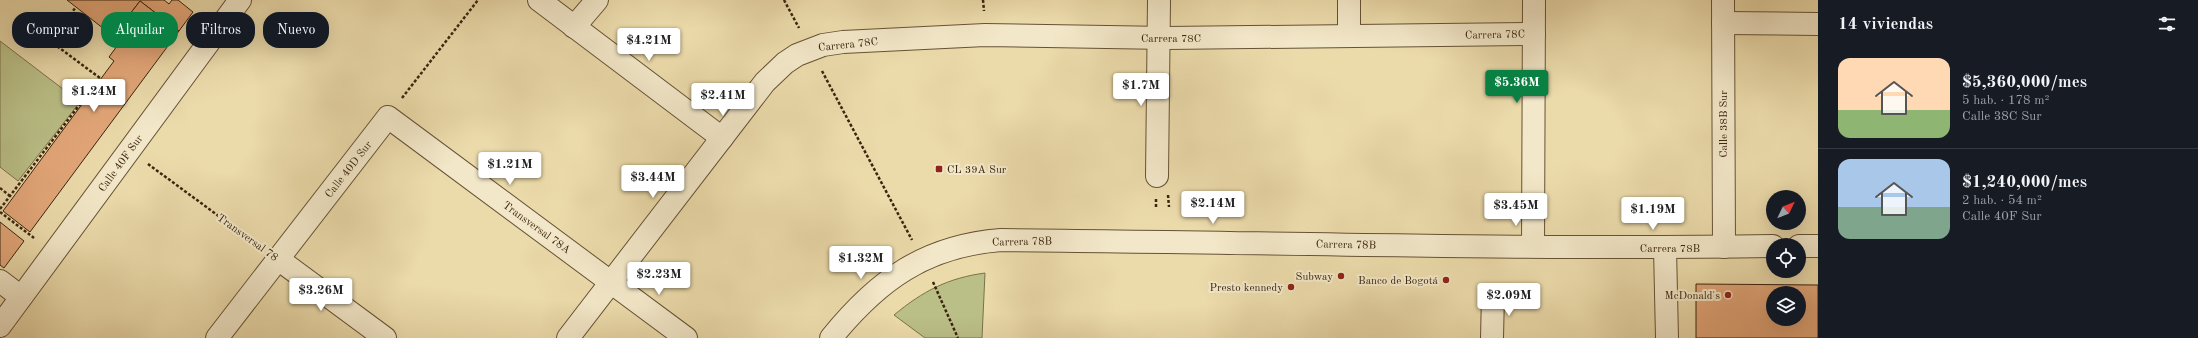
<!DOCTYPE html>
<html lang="es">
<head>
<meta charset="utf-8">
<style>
	body { margin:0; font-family:"Old Standard TT",serif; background:#20242c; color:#f1f3f6; height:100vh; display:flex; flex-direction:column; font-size:15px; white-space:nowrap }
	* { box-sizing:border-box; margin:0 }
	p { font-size:13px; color:#9ea1a6 }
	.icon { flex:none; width:22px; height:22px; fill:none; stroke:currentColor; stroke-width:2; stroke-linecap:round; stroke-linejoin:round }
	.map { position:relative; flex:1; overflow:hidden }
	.sheet { display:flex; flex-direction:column; background:#171b24; width:380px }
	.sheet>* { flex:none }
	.guide { position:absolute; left:12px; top:12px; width:380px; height:36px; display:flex; gap:8px }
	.needle { width:26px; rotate:47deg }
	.fabs { position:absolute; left:1766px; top:190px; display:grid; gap:8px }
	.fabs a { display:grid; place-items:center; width:40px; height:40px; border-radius:50%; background:#171b24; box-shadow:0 4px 16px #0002; font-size:20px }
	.price { position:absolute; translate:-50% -34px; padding:0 9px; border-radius:4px; background:#fff; color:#222; font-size:13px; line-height:26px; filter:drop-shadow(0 1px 2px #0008) }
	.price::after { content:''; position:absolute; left:50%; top:24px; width:12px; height:9px; margin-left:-6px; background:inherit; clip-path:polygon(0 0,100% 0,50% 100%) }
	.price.current { background:#0b8043; color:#fff }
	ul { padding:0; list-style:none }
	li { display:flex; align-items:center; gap:12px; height:100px; padding:0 20px }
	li+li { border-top:1px solid #363941 }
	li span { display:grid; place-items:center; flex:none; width:112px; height:80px; border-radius:12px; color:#555 }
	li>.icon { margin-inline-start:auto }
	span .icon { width:48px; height:48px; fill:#fffc; stroke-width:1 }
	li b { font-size:17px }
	h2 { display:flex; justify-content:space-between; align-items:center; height:48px; padding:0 20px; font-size:17px }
	.chip { padding:0 14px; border-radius:16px; background:#171b24; box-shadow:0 4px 16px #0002; font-size:14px; line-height:36px }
	.chip.current { background:#0b8043; color:#fff }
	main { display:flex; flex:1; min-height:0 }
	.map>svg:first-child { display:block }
	.green { fill:#babf87; stroke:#7a724a }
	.building { fill:#e2a678; stroke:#39240e; fill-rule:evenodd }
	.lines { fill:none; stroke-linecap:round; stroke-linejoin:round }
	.minor-casing { stroke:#665235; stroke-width:24 }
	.tertiary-casing { stroke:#665235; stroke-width:24 }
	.path { stroke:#39240e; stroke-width:2.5; stroke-dasharray:3 2; stroke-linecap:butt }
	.minor { stroke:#f2e7c8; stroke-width:22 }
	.tertiary { stroke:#f2e7c8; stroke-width:22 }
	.poi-dot { fill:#8f2418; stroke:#f2e7c8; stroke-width:1.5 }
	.labels { text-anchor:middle; stroke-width:4; stroke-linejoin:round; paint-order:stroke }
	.street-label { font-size:11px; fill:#39240e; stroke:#f2e7c8 }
	.poi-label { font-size:11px; fill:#39240e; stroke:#f2e7c8; text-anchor:end }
</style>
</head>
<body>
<main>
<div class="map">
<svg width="1818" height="338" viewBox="0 0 1818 338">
	<rect width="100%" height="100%" fill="#ebdaaa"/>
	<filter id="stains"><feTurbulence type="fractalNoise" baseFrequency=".005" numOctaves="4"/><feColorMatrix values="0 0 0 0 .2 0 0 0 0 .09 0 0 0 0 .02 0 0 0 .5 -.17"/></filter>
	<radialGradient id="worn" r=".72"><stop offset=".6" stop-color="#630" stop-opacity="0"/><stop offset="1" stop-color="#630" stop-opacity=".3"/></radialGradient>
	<g class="green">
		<polygon points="0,41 80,102 18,181 0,167"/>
		<path d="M985,273L982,338H925L894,315C923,291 948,278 985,273Z"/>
	</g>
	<g class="building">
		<polygon points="67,0 164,0 169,4 172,0 178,0 193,12 179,31 140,1 113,36"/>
		<polygon points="140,1 179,31 30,232 3,211 114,61 109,57 120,42 113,36"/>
		<polygon points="0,222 24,241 4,268 0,265"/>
		<path d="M1696,284L1818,285V338H1696ZM1773,293H1799V319H1773Z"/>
	</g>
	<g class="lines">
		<defs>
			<g id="minor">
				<polyline points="539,0 722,138"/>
				<polyline points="1349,0 1349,36"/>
				<polyline points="1723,0 1724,247"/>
				<polyline points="1723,23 1818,24"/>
				<polyline points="574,27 597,0"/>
				<polyline points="1157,176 1159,0"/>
				<polyline points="1533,246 1534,0"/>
				<polyline points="1665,248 1667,338"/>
				<polyline points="278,259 385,338"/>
				<polyline points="0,281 21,297"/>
				<polyline points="0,326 240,0"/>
				<polyline points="217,338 388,117 686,338"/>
				<polyline points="568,338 765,82 785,63 797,55 823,45 843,42 985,35 1167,38 1534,34"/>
				<polyline points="1492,338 1493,295"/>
			</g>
			<g id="tertiary">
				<polyline points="1799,246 1818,246"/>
				<path d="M831,338C878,280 925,246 1001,240C1258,242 1516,250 1773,246"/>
			</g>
		</defs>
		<use href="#minor" class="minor-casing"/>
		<use href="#tertiary" class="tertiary-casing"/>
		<g class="path">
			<polyline points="784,0 799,28"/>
			<polyline points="983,0 984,11"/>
			<polyline points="822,71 912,240"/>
			<polyline points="402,98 478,0"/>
			<polyline points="148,164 258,245"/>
			<polyline points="0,188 10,196"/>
			<polyline points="1168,195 1169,207"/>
			<polyline points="1156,207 1156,199"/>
			<polyline points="0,209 100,78 50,41 76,7"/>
			<polyline points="0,212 34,238"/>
			<polyline points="933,282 958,338"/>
		</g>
		<use href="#minor" class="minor"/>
		<use href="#tertiary" class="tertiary"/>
	</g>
	<g class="poi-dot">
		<rect x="935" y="165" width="8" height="8" rx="2"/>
		<circle cx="1341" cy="276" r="4"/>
		<circle cx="1446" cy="280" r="4"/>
		<circle cx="1291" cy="287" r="4"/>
		<circle cx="1728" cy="295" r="4"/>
	</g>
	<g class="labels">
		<g class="street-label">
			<text transform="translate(1495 34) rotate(-1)" y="4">Carrera 78C</text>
			<text x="1171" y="42">Carrera 78C</text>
			<text transform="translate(848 44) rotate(-6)" y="4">Carrera 78C</text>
			<text transform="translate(1723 124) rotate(-90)" y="4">Calle 38B Sur</text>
			<text transform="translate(120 163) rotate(-54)" y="4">Calle 40F Sur</text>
			<text transform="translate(348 169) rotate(-52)" y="4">Calle 40D Sur</text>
			<text transform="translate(537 227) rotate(36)" y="4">Transversal 78A</text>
			<text transform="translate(248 237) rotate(36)" y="4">Transversal 78</text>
			<text transform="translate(1022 241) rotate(-1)" y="4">Carrera 78B</text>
			<text transform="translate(1346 244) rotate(1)" y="4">Carrera 78B</text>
			<text x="1670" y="252">Carrera 78B</text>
		</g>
		<g class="poi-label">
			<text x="947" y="173" text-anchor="start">CL 39A Sur</text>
			<text x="1333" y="280">Subway</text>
			<text x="1438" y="284">Banco de Bogotá</text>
			<text x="1283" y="291">Presto kennedy</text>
			<text x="1720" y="299">McDonald's</text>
		</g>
	</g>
	<rect width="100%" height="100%" filter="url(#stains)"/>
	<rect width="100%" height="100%" fill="url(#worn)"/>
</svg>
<div class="fabs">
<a><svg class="needle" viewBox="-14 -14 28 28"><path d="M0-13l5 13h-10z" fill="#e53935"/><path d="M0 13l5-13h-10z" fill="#9ea1a6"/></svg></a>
<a><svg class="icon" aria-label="locate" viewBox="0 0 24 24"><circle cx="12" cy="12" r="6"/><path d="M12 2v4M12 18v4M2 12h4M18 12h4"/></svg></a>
<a><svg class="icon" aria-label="layers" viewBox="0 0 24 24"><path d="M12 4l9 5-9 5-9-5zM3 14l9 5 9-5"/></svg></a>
</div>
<b class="price" style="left:649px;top:62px">$4.21M</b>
<b class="price current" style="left:1517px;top:104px">$5.36M</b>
<b class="price" style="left:1141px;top:107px">$1.7M</b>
<b class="price" style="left:94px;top:113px">$1.24M</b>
<b class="price" style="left:723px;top:117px">$2.41M</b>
<b class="price" style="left:510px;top:186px">$1.21M</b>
<b class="price" style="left:653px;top:199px">$3.44M</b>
<b class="price" style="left:1213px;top:225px">$2.14M</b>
<b class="price" style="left:1516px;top:227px">$3.45M</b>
<b class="price" style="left:1653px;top:231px">$1.19M</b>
<b class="price" style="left:861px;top:280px">$1.32M</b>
<b class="price" style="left:659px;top:296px">$2.23M</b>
<b class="price" style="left:321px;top:312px">$3.26M</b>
<b class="price" style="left:1509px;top:317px">$2.09M</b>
<div class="guide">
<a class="chip">Comprar</a>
<a class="chip current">Alquilar</a>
<a class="chip">Filtros</a>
<a class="chip">Nuevo</a>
</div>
</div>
<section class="sheet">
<h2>14 viviendas<svg class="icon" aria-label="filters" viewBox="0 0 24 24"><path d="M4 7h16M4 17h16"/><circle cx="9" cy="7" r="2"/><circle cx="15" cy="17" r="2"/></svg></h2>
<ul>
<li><span style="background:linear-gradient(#ffd9b3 65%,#8fb573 0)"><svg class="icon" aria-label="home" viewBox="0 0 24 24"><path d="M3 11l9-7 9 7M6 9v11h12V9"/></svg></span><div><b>$5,360,000/mes</b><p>5 hab. · 178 m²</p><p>Calle 38C Sur</p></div></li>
<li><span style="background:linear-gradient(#a9c7e8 60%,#7fa58c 0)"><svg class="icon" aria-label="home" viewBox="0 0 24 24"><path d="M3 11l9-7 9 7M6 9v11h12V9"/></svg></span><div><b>$1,240,000/mes</b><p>2 hab. · 54 m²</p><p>Calle 40F Sur</p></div></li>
</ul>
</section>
</main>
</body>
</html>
